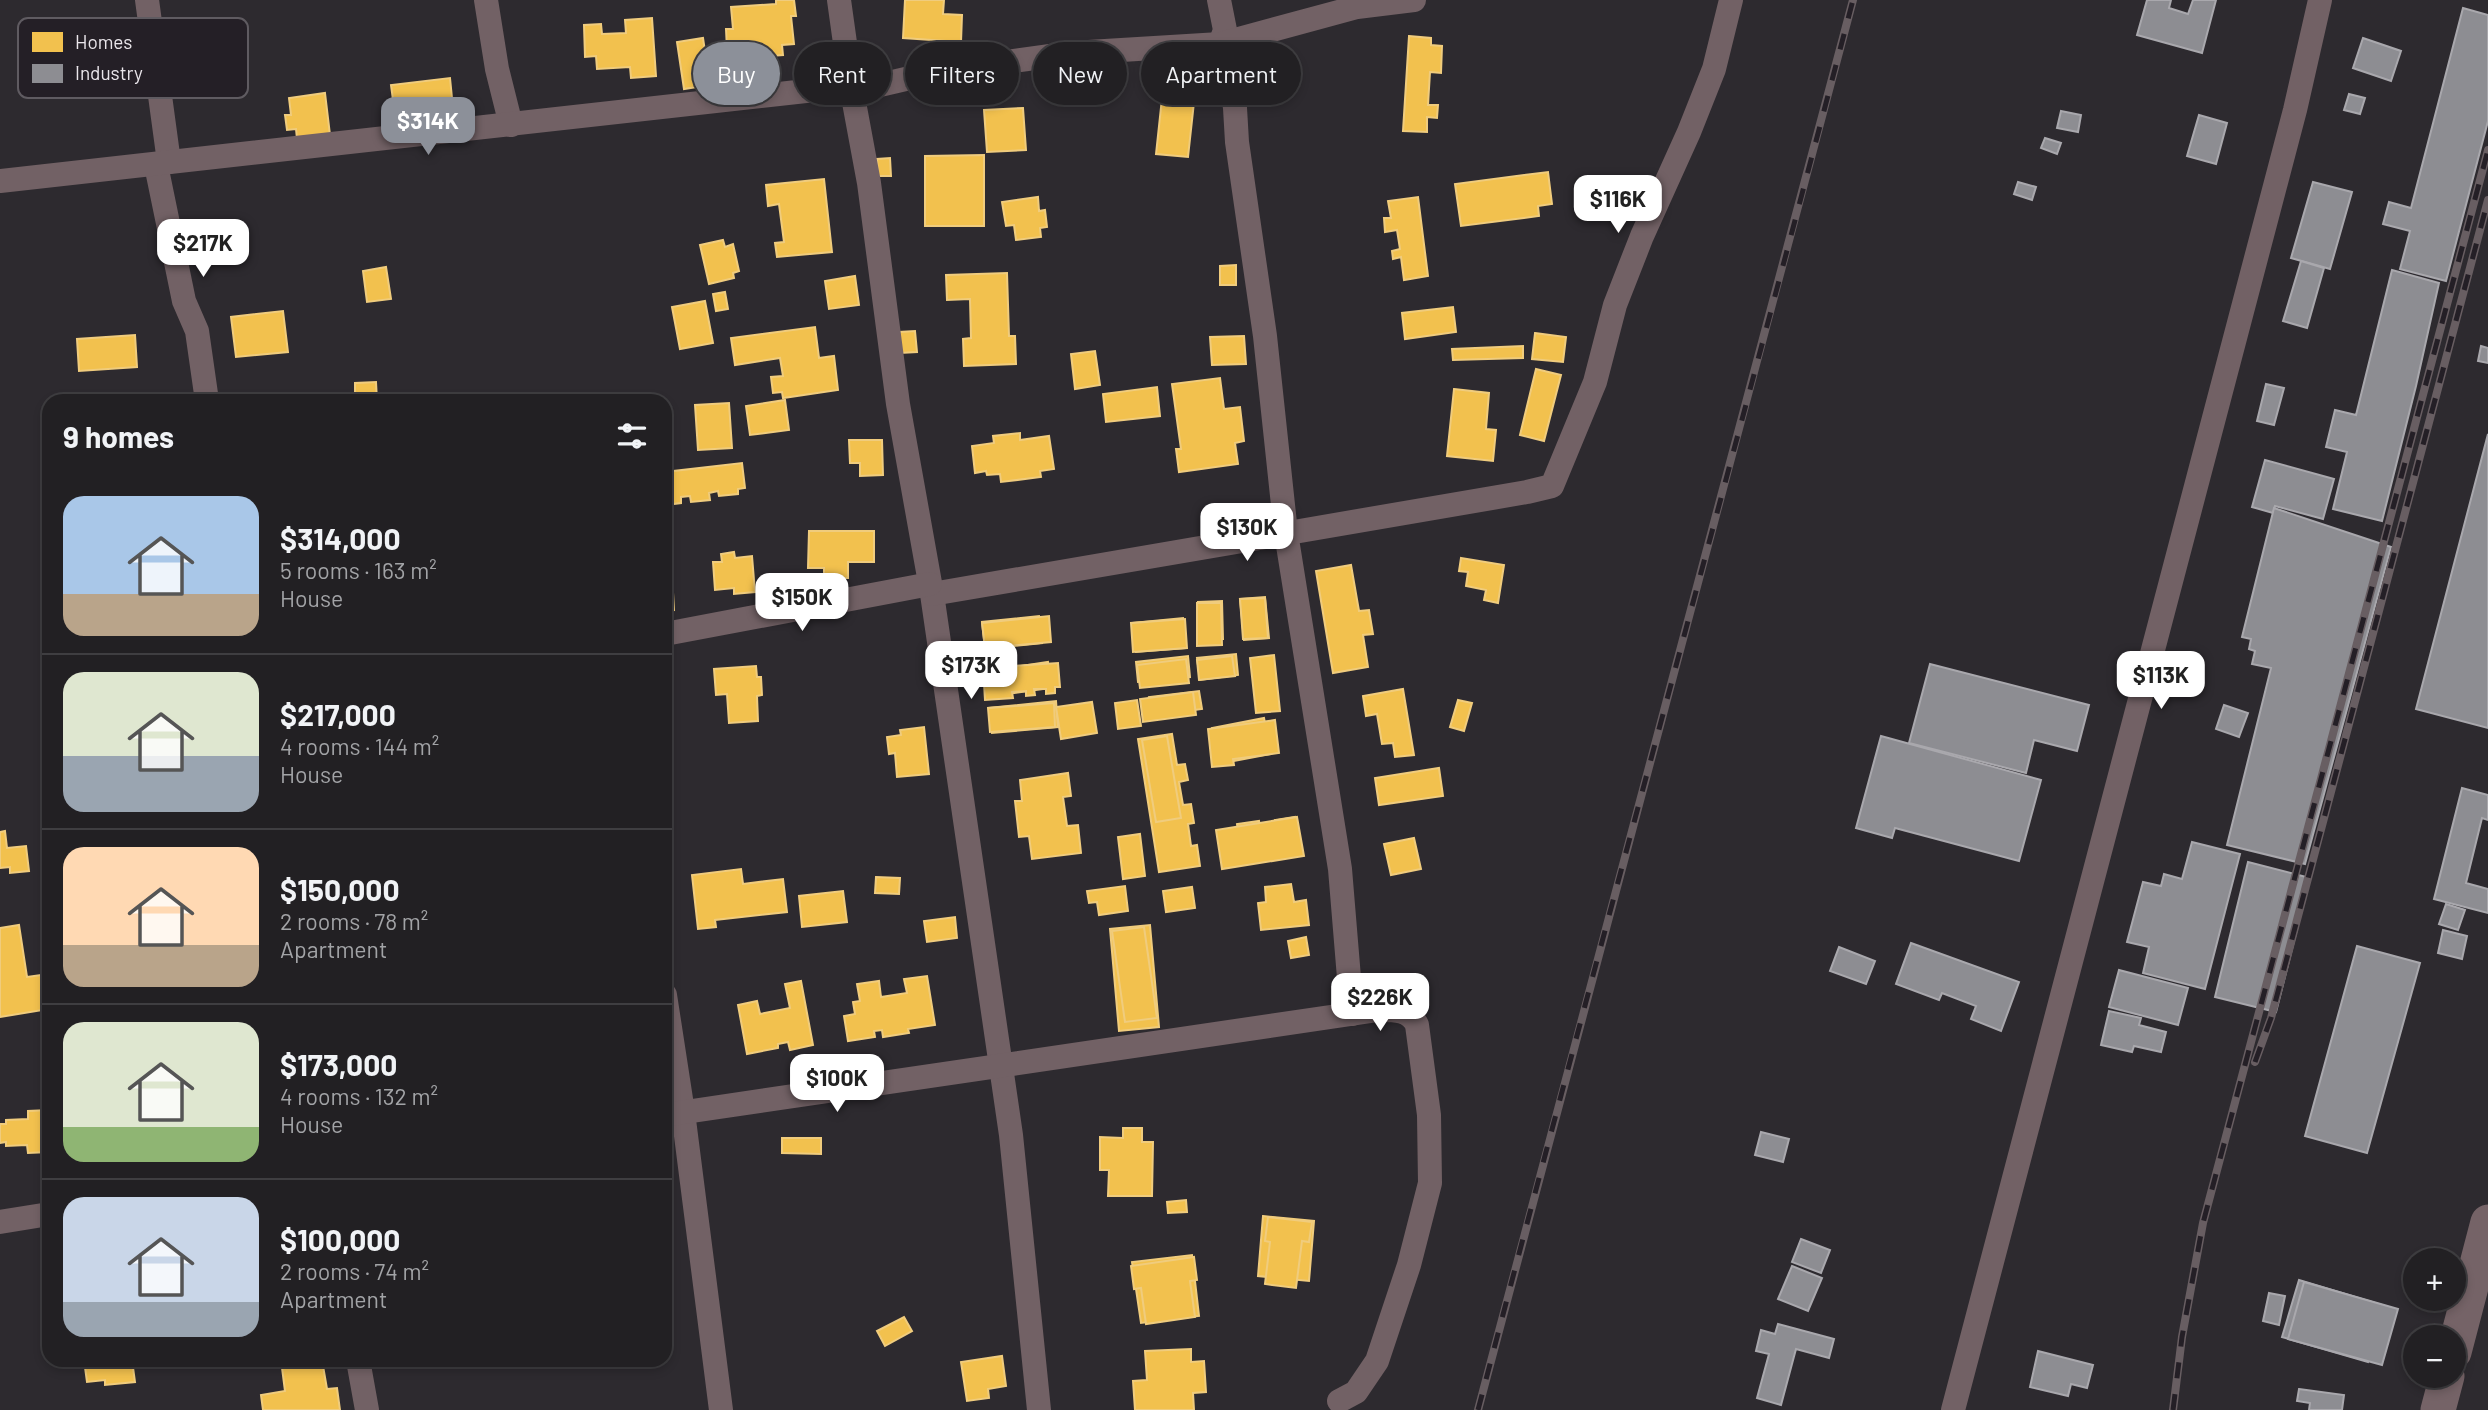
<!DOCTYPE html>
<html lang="en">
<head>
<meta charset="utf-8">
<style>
	body { margin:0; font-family:Barlow,sans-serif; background:#2a282b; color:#f1f3f6; height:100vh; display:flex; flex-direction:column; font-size:26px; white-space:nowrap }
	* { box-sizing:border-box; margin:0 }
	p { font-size:23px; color:#a2a3a6 }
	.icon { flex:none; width:38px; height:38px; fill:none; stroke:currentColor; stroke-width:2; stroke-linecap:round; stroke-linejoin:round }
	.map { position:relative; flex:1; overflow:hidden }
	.side { position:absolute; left:42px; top:394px; width:630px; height:973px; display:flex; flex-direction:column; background:#222023; border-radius:21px; box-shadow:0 4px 10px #0003,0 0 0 2px #3f3e41 }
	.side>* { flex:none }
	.hud { position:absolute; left:693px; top:42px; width:665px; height:63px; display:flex; gap:14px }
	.controls { position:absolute; left:2403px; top:1248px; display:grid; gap:14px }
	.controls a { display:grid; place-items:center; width:63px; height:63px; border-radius:50%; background:#222023; box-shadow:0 4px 10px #0003,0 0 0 2px #3f3e41; font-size:35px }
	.price { position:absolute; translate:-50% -60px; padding:0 16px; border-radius:14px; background:#fff; color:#222; font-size:23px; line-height:46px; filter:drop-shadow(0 2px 4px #0008) }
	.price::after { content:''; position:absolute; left:50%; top:42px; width:21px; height:16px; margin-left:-10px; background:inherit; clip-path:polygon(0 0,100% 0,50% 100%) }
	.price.on { background:#8c9099; color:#fff }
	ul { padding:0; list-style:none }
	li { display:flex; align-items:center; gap:21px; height:175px; padding:0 21px }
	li+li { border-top:2px solid #3f3e41 }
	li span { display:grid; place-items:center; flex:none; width:196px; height:140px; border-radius:21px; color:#555 }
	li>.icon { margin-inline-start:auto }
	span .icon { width:84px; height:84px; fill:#fffc; stroke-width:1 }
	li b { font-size:30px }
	h2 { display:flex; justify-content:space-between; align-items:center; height:84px; padding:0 21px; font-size:30px }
	.chip { padding:0 24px; border-radius:32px; background:#222023; box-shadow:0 4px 10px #0003,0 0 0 2px #3f3e41; font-size:24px; line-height:63px }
	.chip.on { background:#8c9099; color:#fff }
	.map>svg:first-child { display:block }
	.homes { fill:#f2c14e; stroke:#f0cc7d; stroke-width:2 }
	.industry { fill:#8d8d92; stroke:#a9a8ad; stroke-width:2 }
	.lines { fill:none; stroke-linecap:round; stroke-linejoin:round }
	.street { stroke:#726165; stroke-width:24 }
	.secondary { stroke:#756367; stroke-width:35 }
	.rail-casing { stroke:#685e62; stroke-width:8 }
	.rail { stroke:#241f26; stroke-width:5; stroke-dasharray:16; stroke-linecap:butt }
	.key { fill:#241f26; stroke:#5f5b61; stroke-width:2 }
	.key-label { font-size:19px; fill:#eae6eb }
</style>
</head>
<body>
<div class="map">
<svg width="2488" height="1410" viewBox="0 0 2488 1410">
	<rect width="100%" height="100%" fill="#2d2a2f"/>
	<g class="homes">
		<polygon points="776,0 794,0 796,16 791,16 794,44 782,45 783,55 770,56 769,52 759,53 759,47 727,50 726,29 733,29 731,7 776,4"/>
		<polygon points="905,0 944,0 943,14 962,15 961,42 903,38"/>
		<polygon points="652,18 656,76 631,78 630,67 597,69 596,56 585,57 584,25 601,24 602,34 626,33 625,20"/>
		<polygon points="1409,36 1431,38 1431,45 1442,46 1441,73 1430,72 1428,105 1438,105 1437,118 1427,117 1427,132 1403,131"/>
		<polygon points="703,38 710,85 684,89 677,42"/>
		<polygon points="450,78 453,108 395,115 391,85"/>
		<polygon points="325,93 330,135 297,139 296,129 287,130 285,115 291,115 289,98"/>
		<polygon points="1162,98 1194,102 1188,157 1156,154"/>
		<polygon points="1023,108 1026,150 987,152 984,110"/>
		<polygon points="984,155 984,226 925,226 925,156"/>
		<polygon points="890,158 891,176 878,176 877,159"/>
		<polygon points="1548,172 1552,204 1538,206 1539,216 1461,226 1455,184"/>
		<polygon points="824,179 832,252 777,257 775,243 784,242 779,204 768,206 766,185"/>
		<polygon points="1038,197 1039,211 1045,210 1047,227 1040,228 1041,237 1016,240 1014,225 1006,226 1002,202"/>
		<polygon points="1418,197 1428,276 1404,280 1401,257 1393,259 1392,251 1400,249 1397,230 1385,232 1384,218 1391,218 1388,201"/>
		<polygon points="723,240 725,247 733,244 739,271 733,273 734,278 709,284 700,245"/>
		<polygon points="1236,265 1236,285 1220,285 1220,266"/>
		<polygon points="386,267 391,299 367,302 363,271"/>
		<polygon points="1007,273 1009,336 1015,336 1016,364 964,366 963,339 971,338 970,299 947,300 946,275"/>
		<polygon points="855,276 859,305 829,309 825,281"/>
		<polygon points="725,292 728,309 716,311 713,294"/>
		<polygon points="705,301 713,343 680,349 672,307"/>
		<polygon points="1453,307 1456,332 1405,339 1402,313"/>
		<polygon points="283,311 288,352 236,357 231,317"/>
		<polygon points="815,327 819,358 834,356 838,390 783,398 782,392 773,393 771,377 783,376 780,358 735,365 731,338"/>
		<polygon points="915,331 917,352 900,353 899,332"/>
		<polygon points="1535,333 1566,337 1563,362 1532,359"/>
		<polygon points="135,335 137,367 79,371 77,339"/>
		<polygon points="1244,336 1246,364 1212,365 1210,337"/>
		<polygon points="1523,346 1523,358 1453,360 1452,349"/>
		<polygon points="1095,351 1100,385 1075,389 1071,354"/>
		<polygon points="1536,369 1561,375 1544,441 1520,435"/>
		<polygon points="1220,378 1224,409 1240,407 1244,441 1235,443 1238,464 1179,472 1176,449 1181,449 1172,384"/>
		<polygon points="376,382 377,401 355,401 355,383"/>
		<polygon points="1157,387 1160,416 1106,422 1103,394"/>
		<polygon points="1454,389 1489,393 1486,429 1496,430 1493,461 1447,456"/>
		<polygon points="785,400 789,430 750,435 746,406"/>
		<polygon points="729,403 732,448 698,450 695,405"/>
		<polygon points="1020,433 1020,440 1049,436 1054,469 1040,471 1041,477 1001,482 1000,474 987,475 986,471 975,473 972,446 994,443 993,436"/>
		<polygon points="849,440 882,440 883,475 860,476 860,463 850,463"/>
		<polygon points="742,463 745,488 738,489 738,494 719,496 718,491 709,493 710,500 691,502 690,496 681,497 681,503 665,505 665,472"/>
		<polygon points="809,531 874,531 874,562 848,562 848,578 824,578 824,568 808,568"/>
		<polygon points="665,540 670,540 674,610 665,611"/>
		<polygon points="734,552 735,558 752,556 755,592 734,594 734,588 715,590 713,562 722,562 721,554"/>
		<polygon points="1461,558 1504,565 1498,603 1484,600 1486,590 1466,586 1468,572 1459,571"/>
		<polygon points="1351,565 1359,611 1369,610 1373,634 1363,635 1368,667 1333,673 1316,571"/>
		<polygon points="1265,597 1269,638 1244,640 1240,599"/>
		<polygon points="1265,598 1268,638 1243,639 1240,599"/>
		<polygon points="1222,601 1223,639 1199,639 1198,602"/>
		<polygon points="1197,603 1221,603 1222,645 1197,646"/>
		<polygon points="1039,616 1042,643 985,649 982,622"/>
		<polygon points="1049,616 1051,642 985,648 982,623"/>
		<polygon points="1183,618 1185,648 1136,652 1133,623"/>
		<polygon points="1185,619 1187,648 1133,652 1131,623"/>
		<polygon points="1236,654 1238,675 1200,680 1197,658"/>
		<polygon points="1274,655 1280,711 1256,713 1250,658"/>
		<polygon points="1188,656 1190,677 1138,682 1136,662"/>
		<polygon points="1232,656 1235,676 1199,680 1197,660"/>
		<polygon points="1186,659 1189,683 1140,688 1137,665"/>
		<polygon points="1048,662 1051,688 991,696 988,671"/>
		<polygon points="1058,663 1060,687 1055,687 1055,693 1046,694 1046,689 1034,689 1035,695 1026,696 1026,691 1012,692 1013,698 985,700 983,668"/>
		<polygon points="756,666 757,677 761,677 762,695 757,696 758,721 729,723 727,694 716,695 714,669"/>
		<polygon points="1403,689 1414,755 1395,757 1393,743 1382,744 1377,714 1366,716 1363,696"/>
		<polygon points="1199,691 1202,709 1152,716 1149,697"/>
		<polygon points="1193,692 1196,715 1143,722 1140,699"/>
		<polygon points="1137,700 1141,726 1118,729 1115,703"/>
		<polygon points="1458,700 1472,703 1464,731 1450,727"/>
		<polygon points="1056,701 1058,727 992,733 989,708"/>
		<polygon points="1092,702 1097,733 1061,739 1056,707"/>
		<polygon points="1054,703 1055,727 990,732 988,708"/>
		<polygon points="1264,718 1271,754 1218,764 1212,728"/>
		<polygon points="1275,720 1279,753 1233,759 1234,765 1212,767 1208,729"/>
		<polygon points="924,727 929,774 897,777 895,753 889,754 887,737 901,735 900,730"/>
		<polygon points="1172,734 1177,765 1185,764 1188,780 1179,782 1183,805 1191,804 1194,823 1188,824 1191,846 1197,845 1200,866 1159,872 1138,739"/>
		<polygon points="1167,736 1181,818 1156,822 1142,740"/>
		<polygon points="1439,768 1443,796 1379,805 1375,778"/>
		<polygon points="1068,773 1071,796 1063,797 1067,826 1078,825 1081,853 1032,859 1029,836 1019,837 1015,801 1022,801 1020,780"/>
		<polygon points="1295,817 1300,853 1227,864 1222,833 1238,831 1237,824 1259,821 1260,828 1276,826 1275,820"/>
		<polygon points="1297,817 1304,856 1222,869 1216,830"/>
		<polygon points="5,831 7,848 26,846 29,871 10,873 10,867 0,868 0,832"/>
		<polygon points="1140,834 1145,876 1123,879 1118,837"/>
		<polygon points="1414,838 1421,869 1391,875 1384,844"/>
		<polygon points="741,869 743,884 783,879 787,912 715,920 716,927 698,929 692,875"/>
		<polygon points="876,877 900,878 899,894 875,893"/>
		<polygon points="1291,884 1294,902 1306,900 1309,925 1261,930 1258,903 1266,902 1265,887"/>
		<polygon points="1125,886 1128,911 1099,915 1097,902 1089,903 1087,891"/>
		<polygon points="1192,887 1195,908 1166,912 1163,891"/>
		<polygon points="843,891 847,922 802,927 799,896"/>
		<polygon points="955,917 957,938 927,942 924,921"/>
		<polygon points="19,925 27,977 49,974 49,1009 0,1017 0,928"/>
		<polygon points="1150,925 1159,1027 1119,1031 1110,929"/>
		<polygon points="1144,927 1157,1018 1125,1022 1112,931"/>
		<polygon points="1306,937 1309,955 1291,958 1288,941"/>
		<polygon points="927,976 935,1025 908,1029 909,1033 883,1037 882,1030 874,1031 875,1037 848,1041 844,1016 855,1014 853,1002 860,1001 857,984 879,981 881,997 907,993 904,979"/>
		<polygon points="801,981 813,1045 790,1050 788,1042 778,1044 778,1048 747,1054 738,1005 757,1001 760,1014 790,1008 785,984"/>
		<polygon points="49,1110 49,1152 28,1153 27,1145 6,1146 6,1142 0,1143 0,1124 6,1124 6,1120 28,1119 28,1111"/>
		<polygon points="1123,1128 1142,1128 1142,1142 1153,1142 1152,1196 1108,1196 1109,1170 1100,1170 1100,1137 1123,1138"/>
		<polygon points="782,1138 821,1138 821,1154 782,1153"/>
		<polygon points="1186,1200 1187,1212 1168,1213 1167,1202"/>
		<polygon points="1263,1216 1314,1221 1309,1281 1258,1276"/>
		<polygon points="1268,1217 1312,1222 1309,1242 1302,1241 1296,1288 1265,1284 1270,1242 1265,1241"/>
		<polygon points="1192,1255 1199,1316 1141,1323 1132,1262"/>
		<polygon points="1194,1257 1197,1280 1190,1281 1195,1317 1146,1324 1141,1288 1134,1289 1131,1266"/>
		<polygon points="904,1317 912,1331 885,1346 877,1331"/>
		<polygon points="1191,1349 1191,1362 1204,1361 1206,1392 1193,1393 1194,1410 1135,1410 1133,1381 1147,1380 1145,1351"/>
		<polygon points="1002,1356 1006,1386 988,1389 989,1398 967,1401 961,1362"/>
		<polygon points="84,1360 132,1360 135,1382 105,1385 105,1380 87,1382"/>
		<polygon points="281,1360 322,1360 327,1389 337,1388 340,1410 263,1410 261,1395 285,1391"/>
	</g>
	<g class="industry">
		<polygon points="2147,0 2171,0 2169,8 2188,14 2193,0 2216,0 2202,53 2137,35"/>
		<polygon points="2463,8 2488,15 2488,121 2446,281 2400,269 2410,231 2383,224 2389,202 2411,208"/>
		<polygon points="2363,38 2401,51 2391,81 2353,68"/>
		<polygon points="2349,94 2365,98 2360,114 2344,110"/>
		<polygon points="2061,111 2081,115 2078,132 2057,128"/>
		<polygon points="2199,115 2227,123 2216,164 2187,156"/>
		<polygon points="2045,138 2061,143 2057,154 2041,148"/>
		<polygon points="2018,182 2036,187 2032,200 2014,194"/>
		<polygon points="2313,182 2352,192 2330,269 2291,258"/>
		<polygon points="2301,261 2324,268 2307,328 2283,321"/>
		<polygon points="2392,270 2439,283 2416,386 2382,521 2333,509 2347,452 2326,447 2335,410 2356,415"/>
		<polygon points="2481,346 2488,348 2488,363 2478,361"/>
		<polygon points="2266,384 2284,388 2274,425 2257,421"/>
		<polygon points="2488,434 2488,728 2416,709"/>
		<polygon points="2265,460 2334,479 2323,519 2275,506 2273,513 2252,507"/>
		<polygon points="2274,508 2391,547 2305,864 2227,845 2271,668 2252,664 2255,651 2249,649 2251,639 2242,637"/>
		<polygon points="1930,664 2089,705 2077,751 2034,740 2026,773 1909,743"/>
		<polygon points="2224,705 2248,713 2239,737 2216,729"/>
		<polygon points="1881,736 2041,780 2019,861 1895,828 1892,838 1856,828"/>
		<polygon points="2462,788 2488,795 2488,820 2482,818 2466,883 2488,889 2488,913 2434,899"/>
		<polygon points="2192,842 2240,854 2205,989 2143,973 2149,947 2127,942 2143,882 2161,886 2164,874 2182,879"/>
		<polygon points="2248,862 2310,878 2276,1012 2215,997"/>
		<polygon points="2446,904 2465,910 2458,930 2439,924"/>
		<polygon points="2443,930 2467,936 2462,959 2438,953"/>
		<polygon points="1911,943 2019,982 2001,1031 1971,1019 1976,1006 1942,993 1939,1000 1896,984"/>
		<polygon points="2357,946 2420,963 2367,1153 2305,1136"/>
		<polygon points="1839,947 1875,961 1866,984 1830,971"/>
		<polygon points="2119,970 2188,988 2178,1025 2109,1007"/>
		<polygon points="2109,1011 2141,1018 2139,1025 2166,1032 2161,1052 2134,1046 2132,1052 2101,1045"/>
		<polygon points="1761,1132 1789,1139 1783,1162 1755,1155"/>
		<polygon points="1801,1239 1830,1250 1821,1273 1792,1262"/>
		<polygon points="1792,1266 1822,1278 1808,1311 1778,1299"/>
		<polygon points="2299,1280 2385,1306 2368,1362 2282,1337"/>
		<polygon points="2304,1282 2398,1309 2382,1365 2288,1339"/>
		<polygon points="2269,1293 2285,1296 2279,1325 2263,1321"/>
		<polygon points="1778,1324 1834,1339 1829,1358 1796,1349 1781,1405 1757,1398 1769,1354 1756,1351 1761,1330 1775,1334"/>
		<polygon points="2038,1351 2093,1365 2087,1388 2071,1384 2068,1396 2030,1387"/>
		<polygon points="2299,1389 2344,1395 2342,1410 2309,1410 2310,1403 2297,1401"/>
	</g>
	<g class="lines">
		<g class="street">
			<polyline points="147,0 169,162"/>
			<polyline points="486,0 497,69 511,125"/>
			<polyline points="839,0 851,86 869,183 898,404 932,594 1011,1135 1039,1410"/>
			<polyline points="1219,0 1225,30 1220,44 1230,75 1235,108 1237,142 1265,336 1286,533 1340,869 1352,1014"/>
			<polyline points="854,91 940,71 1072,53 1220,44 1357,7 1414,0"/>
			<polyline points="156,165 184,301 197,331 207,401"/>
			<polyline points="0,181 851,86"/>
			<polyline points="932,594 1527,492 1552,486 1595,382 1615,305 1642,236 1689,132 1714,69 1731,0"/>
			<polyline points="665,634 930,584"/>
			<polyline points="665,995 683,1112 721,1410"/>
			<path d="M665,1115L1378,1010C1393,1010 1410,1009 1417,1025L1429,1115L1430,1183L1409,1265L1377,1361L1356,1392L1339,1401"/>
			<polyline points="0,1222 49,1214"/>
			<polyline points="358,1360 367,1410"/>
			<polyline points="1953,1410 2295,110 2320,0"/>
		</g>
		<g class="secondary">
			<polyline points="2454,1352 2488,1222"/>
			<polyline points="2438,1410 2447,1376"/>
		</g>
		<defs>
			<g id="rail">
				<polyline points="2255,1062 2271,1018 2488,200"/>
				<path d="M1478,1410C1601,939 1730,471 1853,0"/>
				<polyline points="2173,1410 2182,1337 2203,1223 2488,150"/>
			</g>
		</defs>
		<use href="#rail" class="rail-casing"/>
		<use href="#rail" class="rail"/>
	</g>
	<rect x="18" y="18" width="230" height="80" rx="10" class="key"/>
	<rect x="32" y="32" width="31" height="20" fill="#f2c14e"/>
	<rect x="32" y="64" width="31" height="19" fill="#8d8d92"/>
	<g class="key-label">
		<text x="75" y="49">Homes</text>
		<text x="75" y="80">Industry</text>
	</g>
</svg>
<div class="controls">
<a>+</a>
<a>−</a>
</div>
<b class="price on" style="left:428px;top:157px">$314K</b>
<b class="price" style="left:1618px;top:235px">$116K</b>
<b class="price" style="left:203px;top:279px">$217K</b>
<b class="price" style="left:1247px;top:563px">$130K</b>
<b class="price" style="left:802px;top:633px">$150K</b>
<b class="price" style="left:971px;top:701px">$173K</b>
<b class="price" style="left:2161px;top:711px">$113K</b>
<b class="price" style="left:1380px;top:1033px">$226K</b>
<b class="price" style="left:837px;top:1114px">$100K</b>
<div class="hud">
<a class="chip on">Buy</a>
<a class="chip">Rent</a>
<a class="chip">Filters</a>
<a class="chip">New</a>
<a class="chip">Apartment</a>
</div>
<section class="side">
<h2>9 homes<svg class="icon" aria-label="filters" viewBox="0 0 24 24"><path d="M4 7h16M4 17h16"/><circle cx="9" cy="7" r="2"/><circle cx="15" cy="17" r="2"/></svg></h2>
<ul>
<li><span style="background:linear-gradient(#a9c7e8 70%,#b9a48a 0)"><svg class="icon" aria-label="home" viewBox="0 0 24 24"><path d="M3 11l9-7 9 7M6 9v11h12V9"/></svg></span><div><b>$314,000</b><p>5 rooms · 163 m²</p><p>House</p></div></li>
<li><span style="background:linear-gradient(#dfe7d0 60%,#9aa5b1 0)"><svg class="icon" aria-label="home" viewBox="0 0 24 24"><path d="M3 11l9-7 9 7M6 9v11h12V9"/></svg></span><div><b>$217,000</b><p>4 rooms · 144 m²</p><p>House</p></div></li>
<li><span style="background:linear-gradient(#ffd9b3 70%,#b9a48a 0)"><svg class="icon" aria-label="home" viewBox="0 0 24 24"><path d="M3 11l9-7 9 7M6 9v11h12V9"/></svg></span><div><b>$150,000</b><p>2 rooms · 78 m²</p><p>Apartment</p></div></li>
<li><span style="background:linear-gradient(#dfe7d0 75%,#8fb573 0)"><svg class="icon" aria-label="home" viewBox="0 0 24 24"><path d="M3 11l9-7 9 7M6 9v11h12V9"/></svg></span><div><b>$173,000</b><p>4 rooms · 132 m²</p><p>House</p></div></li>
<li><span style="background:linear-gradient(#c9d6e8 75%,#9aa5b1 0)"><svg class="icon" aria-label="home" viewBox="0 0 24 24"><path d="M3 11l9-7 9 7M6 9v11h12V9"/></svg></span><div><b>$100,000</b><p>2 rooms · 74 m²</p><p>Apartment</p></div></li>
</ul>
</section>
</div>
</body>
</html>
